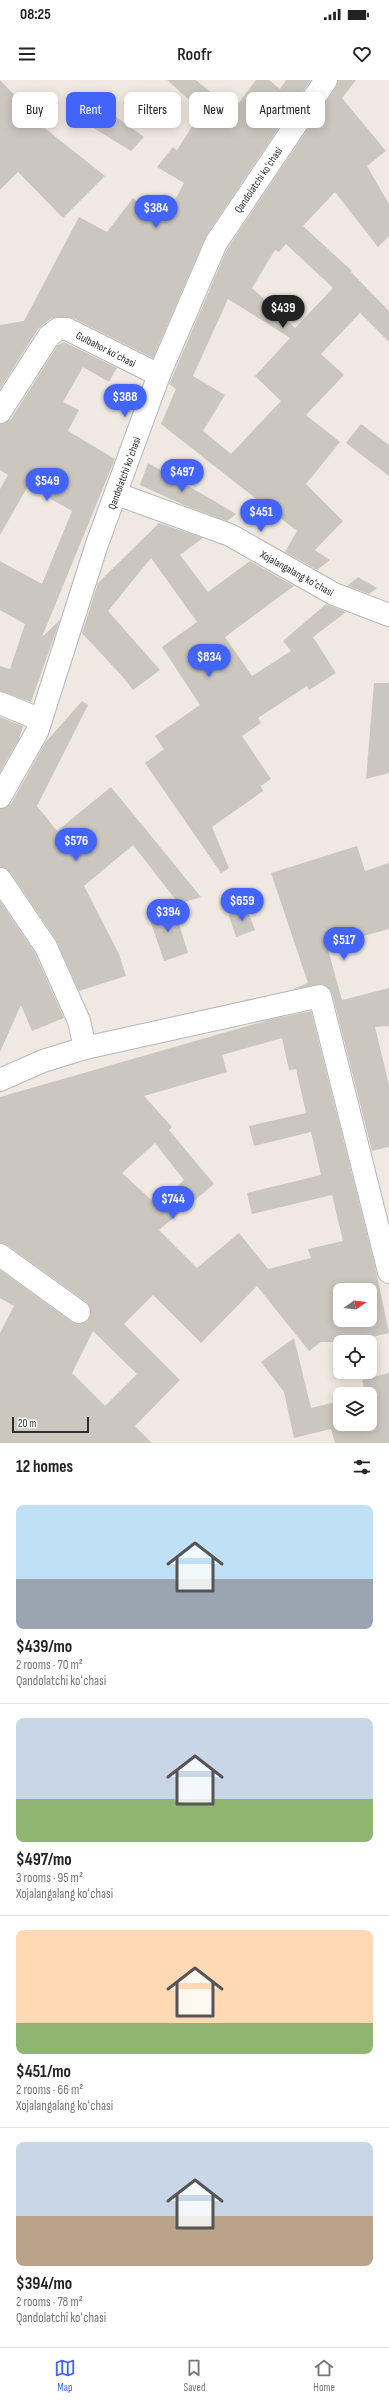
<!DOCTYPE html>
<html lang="en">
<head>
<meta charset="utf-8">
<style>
	body { margin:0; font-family:"Sofia Sans Condensed",sans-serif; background:#f2f2f2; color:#222; height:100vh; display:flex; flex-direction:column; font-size:15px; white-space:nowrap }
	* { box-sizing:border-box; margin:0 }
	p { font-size:13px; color:#767676 }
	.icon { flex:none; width:22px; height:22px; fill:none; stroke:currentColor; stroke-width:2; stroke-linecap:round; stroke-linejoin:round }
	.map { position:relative; height:1363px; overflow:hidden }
	.panel { display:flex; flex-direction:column; background:#fff; flex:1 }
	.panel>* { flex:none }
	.top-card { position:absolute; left:12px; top:12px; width:365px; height:36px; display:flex; gap:8px }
	.needle { width:26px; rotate:76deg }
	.buttons { position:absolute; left:333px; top:1203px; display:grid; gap:8px }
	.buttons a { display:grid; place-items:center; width:44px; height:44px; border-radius:8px; background:#fff; box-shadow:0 2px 10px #0003; font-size:20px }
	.scale { position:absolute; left:12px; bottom:10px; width:77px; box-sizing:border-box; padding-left:4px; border:2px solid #2e2e2e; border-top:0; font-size:11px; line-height:14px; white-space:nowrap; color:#2e2e2e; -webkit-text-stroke:3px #fff; paint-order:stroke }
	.price { position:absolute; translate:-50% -34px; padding:0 9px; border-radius:14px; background:#4264fb; color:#fff; font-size:13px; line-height:26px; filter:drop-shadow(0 1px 2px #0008) }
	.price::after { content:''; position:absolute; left:50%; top:24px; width:12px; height:9px; margin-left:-6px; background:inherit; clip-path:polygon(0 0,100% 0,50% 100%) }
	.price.active { background:#222; color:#fff }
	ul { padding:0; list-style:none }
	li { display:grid; align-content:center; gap:8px; height:212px; padding:0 16px }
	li+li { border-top:1px solid #e0e0e0 }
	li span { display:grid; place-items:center; height:124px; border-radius:8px; color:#555 }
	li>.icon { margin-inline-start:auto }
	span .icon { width:72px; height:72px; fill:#fffc; stroke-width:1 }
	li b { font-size:17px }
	h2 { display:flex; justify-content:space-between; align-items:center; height:48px; padding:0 16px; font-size:17px }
	.pill { padding:0 14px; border-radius:8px; background:#fff; box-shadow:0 2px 10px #0003; font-size:14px; line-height:36px }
	.pill.active { background:#4264fb; color:#fff }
	.status { display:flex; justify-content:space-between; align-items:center; height:28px; padding:0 20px; background:#fff; direction:ltr }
	.status svg { height:11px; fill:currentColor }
	header { display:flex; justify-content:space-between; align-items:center; height:52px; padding:0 16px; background:#fff; font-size:18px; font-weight:600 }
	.tabs { display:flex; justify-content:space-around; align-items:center; height:56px; border-top:1px solid #e0e0e0; background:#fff; font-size:11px; color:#767676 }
	.tabs a { display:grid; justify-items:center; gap:2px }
	.tabs .active { color:#4264fb }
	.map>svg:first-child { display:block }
	.building { fill:#cbc7bf; fill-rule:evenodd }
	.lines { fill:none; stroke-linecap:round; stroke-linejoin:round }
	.minor-casing { stroke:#b4b7c1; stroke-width:24 }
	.minor { stroke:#fff; stroke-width:22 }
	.labels { text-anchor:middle; stroke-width:3.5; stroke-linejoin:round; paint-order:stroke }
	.street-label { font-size:11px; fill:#2e2e2e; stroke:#fff }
</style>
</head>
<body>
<div class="status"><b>08:25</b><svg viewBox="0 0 49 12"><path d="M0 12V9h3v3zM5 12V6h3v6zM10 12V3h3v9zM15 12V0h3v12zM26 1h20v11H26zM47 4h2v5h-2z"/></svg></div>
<header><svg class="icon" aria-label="menu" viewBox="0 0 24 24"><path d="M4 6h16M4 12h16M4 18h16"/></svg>Roofr<svg class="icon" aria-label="heart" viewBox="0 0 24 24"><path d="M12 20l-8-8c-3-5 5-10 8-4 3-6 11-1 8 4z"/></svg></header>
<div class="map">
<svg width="389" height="1363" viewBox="0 0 389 1363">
	<rect width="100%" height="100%" fill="#efe9e1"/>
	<g class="building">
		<polygon points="0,0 26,27 23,31 105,96 63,138 18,92 0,110"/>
		<polygon points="167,0 196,0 233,31 256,0 269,0 280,9 286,0 311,0 206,156 153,278 73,238 58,237 50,239 38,249 0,309 0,245 24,241 79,137 107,152 133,118 163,142 184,103 157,87 173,67 177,70 202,31"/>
		<path d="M338,0H356L342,18L386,71L367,86L389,124V156L378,167L335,112L303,146L352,191L351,192L389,231V262L360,233L321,274L344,295L306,335L340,362L306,404L343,441L315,470L330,480L317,490L285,472L297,451L161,344L176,309L169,304L171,300L227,169L336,7ZM286,164L333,208L295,248L252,208L275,170L279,172ZM228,219L290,258L255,296L281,321L231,374L203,351L225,315L193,296Z"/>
		<polygon points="101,26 144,57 131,71 87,44"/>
		<polygon points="64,262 117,288 109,302 83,287 63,322 79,330 68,351 115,379 42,557 60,540 31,622 0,611 0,586 10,589 25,544 0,530 0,481 42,504 72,431 28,406 0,455 0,409 8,395 0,390 0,344 11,339 58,265"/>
		<polygon points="361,344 389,365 389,396 346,363"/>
		<polygon points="148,383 209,418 236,434 227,441 186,426 140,405"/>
		<polygon points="159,443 203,458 180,475 208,512 250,481 294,506 225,557 252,596 291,571 283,561 326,524 346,532 313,557 336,593 309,610 307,606 258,638 261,643 242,656 271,699 261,706 263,711 212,747 229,788 221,793 145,683 164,669 155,656 200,625 162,567 197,542 151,478 108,531 160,590 133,610 122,596 82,553 98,503"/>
		<polygon points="358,497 377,508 369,514 347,506"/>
		<polygon points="374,603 389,603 389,693 366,699"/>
		<polygon points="82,621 88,625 37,726 57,751 111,707 201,817 179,824 133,765 84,806 119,874 126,896 79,911 56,860 10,792 0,787 0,729 11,724 45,663"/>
		<polygon points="0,637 23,646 19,659 0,692"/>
		<polygon points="357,766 365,791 389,783 389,849 327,866 342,920 389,908 389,946 375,947 389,1005 389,1067 372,1071 332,913 323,904 290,910 308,903 271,793"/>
		<polygon points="0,821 35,873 64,938 32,951 21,925 0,972"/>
		<polygon points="245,824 255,850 236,857 229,836"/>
		<polygon points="173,825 188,873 164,881 148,834"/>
		<path d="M311,931L375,1186L389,1253L351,1262H321L309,1271L257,1206L201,1263L153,1215L124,1244L180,1300L135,1346L152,1363H0V1253L14,1226L0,1218V1190L72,1242L84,1243L91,1233L86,1222L7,1165L0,1163V1017L272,939ZM282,958L289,990L296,989L306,1033L249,1046L254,1066L311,1052L321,1095L247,1113L252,1134L332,1115L343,1161L308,1169L311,1178L268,1189L239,1153L197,1188L159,1150L214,1104L169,1050L172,1047L144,1016L227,992L222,975ZM155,1063L184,1100L157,1125L122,1093ZM340,1210H370V1240H340ZM93,1251L137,1294L105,1326L72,1293Z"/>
		<polygon points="294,1258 311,1328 340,1321 340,1344 370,1344 370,1314 366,1314 362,1300 389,1293 389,1363 335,1363 331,1349 294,1358 284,1312 261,1282"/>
	</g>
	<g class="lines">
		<defs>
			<g id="minor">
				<polyline points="0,332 49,256 58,249 67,249 159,295"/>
				<polyline points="117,414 230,455 334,514 389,535"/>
				<polyline points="0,623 41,640"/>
				<polyline points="0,717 37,652 97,464 159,295 216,163 326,0"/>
				<polyline points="0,799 46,867 79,941 85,968 320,916 389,1192"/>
				<polyline points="0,1000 43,981 85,968"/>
				<polyline points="0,1175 79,1232"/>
			</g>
		</defs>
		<use href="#minor" class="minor-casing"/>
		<use href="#minor" class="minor"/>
	</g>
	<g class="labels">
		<g class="street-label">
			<text transform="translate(258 100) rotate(-56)" y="4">Qandolatchi koʻchasi</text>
			<text transform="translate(106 269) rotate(27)" y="4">Gulbahor koʻchasi</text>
			<text transform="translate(124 393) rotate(-70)" y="4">Qandolatchi koʻchasi</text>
			<text transform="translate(297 493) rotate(29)" y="4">Xojalangalang koʻchasi</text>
		</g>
	</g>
</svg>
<div class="buttons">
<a><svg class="needle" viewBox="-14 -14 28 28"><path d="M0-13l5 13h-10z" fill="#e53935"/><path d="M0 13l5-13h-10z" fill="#767676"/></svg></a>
<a><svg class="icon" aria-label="locate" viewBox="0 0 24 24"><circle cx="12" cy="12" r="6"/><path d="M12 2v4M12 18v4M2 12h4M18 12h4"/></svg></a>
<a><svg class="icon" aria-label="layers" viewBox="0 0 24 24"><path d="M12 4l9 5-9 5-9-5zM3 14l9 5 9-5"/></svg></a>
</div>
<div class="scale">20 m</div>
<b class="price" style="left:156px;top:149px">$384</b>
<b class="price active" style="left:283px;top:249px">$439</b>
<b class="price" style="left:125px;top:338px">$388</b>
<b class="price" style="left:182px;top:413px">$497</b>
<b class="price" style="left:47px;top:422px">$549</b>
<b class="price" style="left:261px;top:453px">$451</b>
<b class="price" style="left:209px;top:598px">$834</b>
<b class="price" style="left:76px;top:782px">$576</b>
<b class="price" style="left:242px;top:842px">$659</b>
<b class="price" style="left:168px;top:853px">$394</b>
<b class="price" style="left:344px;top:881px">$517</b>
<b class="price" style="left:173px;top:1140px">$744</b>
<div class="top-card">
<a class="pill">Buy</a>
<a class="pill active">Rent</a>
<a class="pill">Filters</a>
<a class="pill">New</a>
<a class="pill">Apartment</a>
</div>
</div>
<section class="panel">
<h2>12 homes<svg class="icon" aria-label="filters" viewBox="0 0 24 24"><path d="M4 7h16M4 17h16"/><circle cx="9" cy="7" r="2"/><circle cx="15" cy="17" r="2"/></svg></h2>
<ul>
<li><span style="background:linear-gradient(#bfe0f5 60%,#9aa5b1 0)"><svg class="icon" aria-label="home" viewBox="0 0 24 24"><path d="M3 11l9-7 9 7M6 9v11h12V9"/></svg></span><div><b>$439/mo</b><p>2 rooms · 70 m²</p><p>Qandolatchi koʻchasi</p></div></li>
<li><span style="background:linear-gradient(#c9d6e8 65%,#8fb573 0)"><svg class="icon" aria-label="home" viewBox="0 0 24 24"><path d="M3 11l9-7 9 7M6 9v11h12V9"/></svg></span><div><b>$497/mo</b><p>3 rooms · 95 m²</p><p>Xojalangalang koʻchasi</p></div></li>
<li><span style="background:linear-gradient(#ffd9b3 75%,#8fb573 0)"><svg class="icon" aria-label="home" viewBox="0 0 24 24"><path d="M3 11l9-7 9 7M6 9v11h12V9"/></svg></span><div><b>$451/mo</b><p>2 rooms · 66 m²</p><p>Xojalangalang koʻchasi</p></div></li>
<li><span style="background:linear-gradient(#c9d6e8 60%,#b9a48a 0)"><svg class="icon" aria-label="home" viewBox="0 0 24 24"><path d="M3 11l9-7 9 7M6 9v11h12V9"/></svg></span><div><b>$394/mo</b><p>2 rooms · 78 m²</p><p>Qandolatchi koʻchasi</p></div></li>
</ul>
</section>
<nav class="tabs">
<a class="active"><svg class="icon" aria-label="map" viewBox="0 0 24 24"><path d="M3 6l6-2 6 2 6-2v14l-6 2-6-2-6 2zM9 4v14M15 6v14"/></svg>Map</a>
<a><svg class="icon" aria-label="saved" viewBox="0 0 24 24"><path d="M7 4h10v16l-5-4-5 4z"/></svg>Saved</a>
<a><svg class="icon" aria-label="home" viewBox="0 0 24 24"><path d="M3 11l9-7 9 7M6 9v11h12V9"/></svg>Home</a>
</nav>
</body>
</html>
